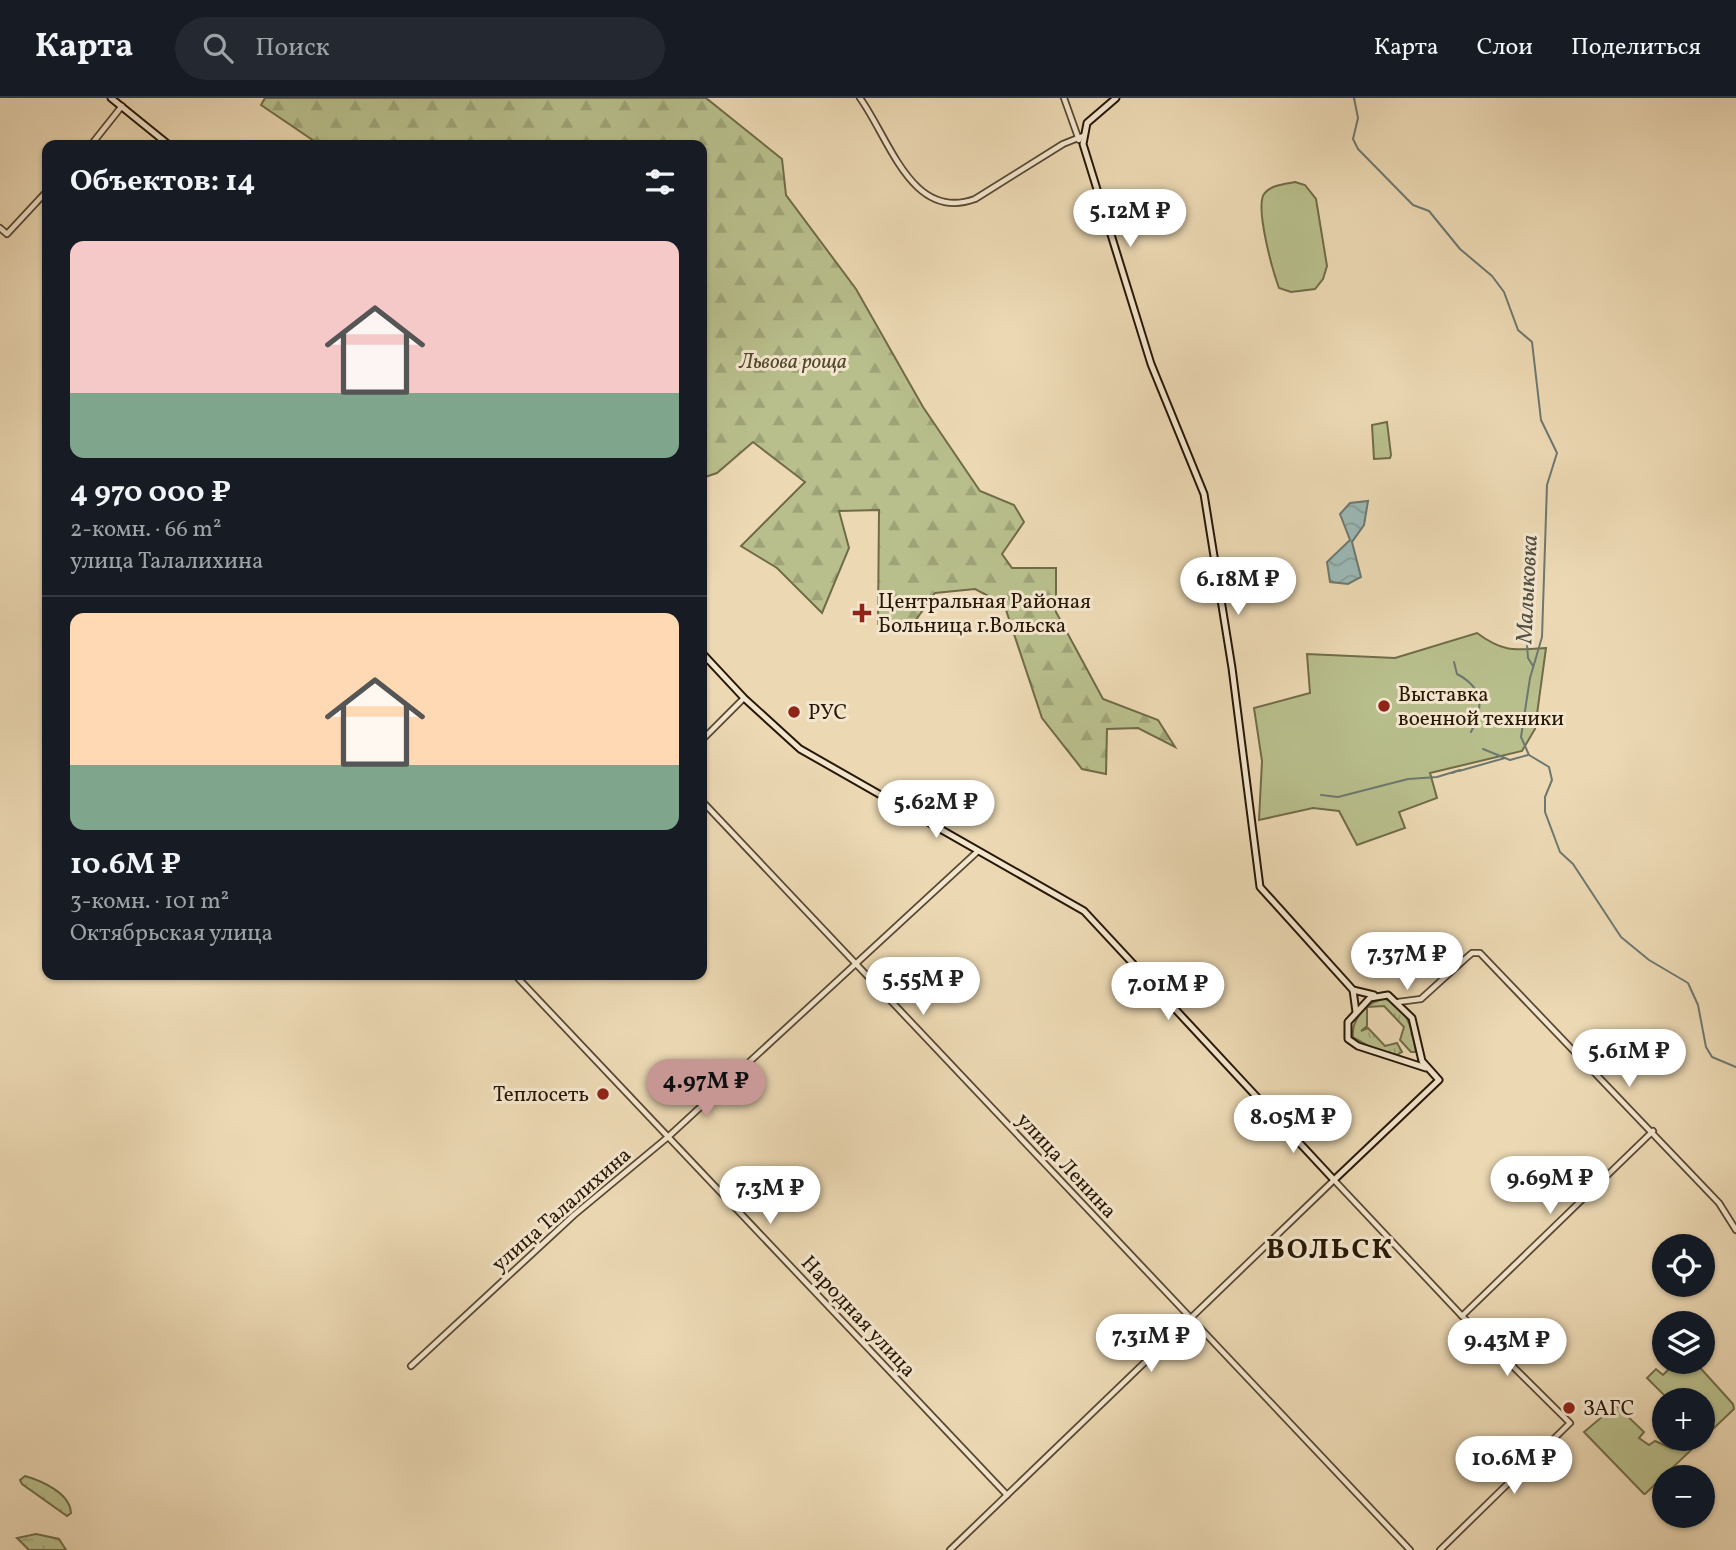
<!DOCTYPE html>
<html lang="ru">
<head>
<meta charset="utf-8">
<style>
	body { margin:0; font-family:Vollkorn,serif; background:#242831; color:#f1f3f6; height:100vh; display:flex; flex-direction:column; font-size:26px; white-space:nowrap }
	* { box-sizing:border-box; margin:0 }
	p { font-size:23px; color:#9ea1a6 }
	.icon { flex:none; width:38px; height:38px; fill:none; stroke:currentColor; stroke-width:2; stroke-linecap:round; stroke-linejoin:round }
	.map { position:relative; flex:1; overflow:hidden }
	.side { position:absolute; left:42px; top:42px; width:665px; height:840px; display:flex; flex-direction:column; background:#171b24; border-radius:14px; box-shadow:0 2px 5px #0004 }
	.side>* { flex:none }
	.fabs { position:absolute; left:1652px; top:1136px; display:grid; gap:14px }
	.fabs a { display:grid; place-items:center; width:63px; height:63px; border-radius:50%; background:#171b24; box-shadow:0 2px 5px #0004; font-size:35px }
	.price { position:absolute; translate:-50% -60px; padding:0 16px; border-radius:24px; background:#fff; color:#222; font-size:23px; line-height:46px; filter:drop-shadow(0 2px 4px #0008) }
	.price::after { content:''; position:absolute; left:50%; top:42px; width:21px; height:16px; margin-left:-10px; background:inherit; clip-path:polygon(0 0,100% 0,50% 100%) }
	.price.active { background:#c59692; color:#111 }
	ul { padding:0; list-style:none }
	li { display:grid; align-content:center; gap:14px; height:371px; padding:0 28px }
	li+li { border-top:2px solid #363941 }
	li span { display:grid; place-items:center; height:217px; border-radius:14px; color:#555 }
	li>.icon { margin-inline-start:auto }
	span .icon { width:126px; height:126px; fill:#fffc; stroke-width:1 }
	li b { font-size:30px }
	h2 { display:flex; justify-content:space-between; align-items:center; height:84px; padding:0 28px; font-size:30px }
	header { display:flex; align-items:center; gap:42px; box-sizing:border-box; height:98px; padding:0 35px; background:#171b24; border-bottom:2px solid #363941 }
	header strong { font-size:33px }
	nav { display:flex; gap:38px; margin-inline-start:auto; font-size:24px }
	.search { width:490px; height:63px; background:#242831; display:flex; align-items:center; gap:18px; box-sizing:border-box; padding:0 24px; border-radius:38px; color:#9ea1a6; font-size:26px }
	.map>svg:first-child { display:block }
	.grass { fill:url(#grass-tufts); stroke:#706b48; stroke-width:2 }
	.forest { fill:url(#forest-firs); stroke:#706b48; stroke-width:2 }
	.wetland { fill:url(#wetland-marsh); stroke:#706b48; stroke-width:2 }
	.park { fill:#b8bf8c; stroke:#706b48; stroke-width:2 }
	.water { fill:url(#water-waves); stroke:#6d786f; stroke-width:2 }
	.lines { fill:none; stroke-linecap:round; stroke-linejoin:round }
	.stream { stroke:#6d786f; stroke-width:2 }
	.tertiary-casing { stroke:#584831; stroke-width:8 }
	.secondary-casing { stroke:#271705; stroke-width:9 }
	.tertiary { stroke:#f3e6ce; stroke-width:4.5 }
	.secondary { stroke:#f3e6ce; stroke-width:5 }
	.poi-dot { fill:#8f2418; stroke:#f3e6ce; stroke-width:2.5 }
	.labels { text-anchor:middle; stroke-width:6; stroke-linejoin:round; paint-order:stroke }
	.park-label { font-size:21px; font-style:italic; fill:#52492e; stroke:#f3e6ce }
	.poi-label { font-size:21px; fill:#271705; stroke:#f3e6ce; text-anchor:start }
	.street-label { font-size:21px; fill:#271705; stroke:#f3e6ce }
	.water-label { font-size:23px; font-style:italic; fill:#505043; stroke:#f3e6ce }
	.district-label { font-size:28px; font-weight:bold; letter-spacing:2px; fill:#271705; stroke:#f3e6ce }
</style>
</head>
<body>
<header>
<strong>Карта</strong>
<div class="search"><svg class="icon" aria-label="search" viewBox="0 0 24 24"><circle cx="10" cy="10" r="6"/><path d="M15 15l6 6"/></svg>Поиск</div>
<nav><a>Карта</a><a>Слои</a><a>Поделиться</a></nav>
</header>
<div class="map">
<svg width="1736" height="1452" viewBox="0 0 1736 1452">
	<defs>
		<pattern id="grass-tufts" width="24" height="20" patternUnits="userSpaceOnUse" patternTransform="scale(1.75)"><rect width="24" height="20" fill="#b8bf8c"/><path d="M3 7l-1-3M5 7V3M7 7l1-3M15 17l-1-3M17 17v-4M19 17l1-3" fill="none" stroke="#9ea377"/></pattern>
		<pattern id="forest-firs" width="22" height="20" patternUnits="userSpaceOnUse" patternTransform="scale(1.75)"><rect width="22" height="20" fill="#b8bf8c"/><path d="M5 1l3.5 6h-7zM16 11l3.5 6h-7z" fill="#9ea377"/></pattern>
		<pattern id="wetland-marsh" width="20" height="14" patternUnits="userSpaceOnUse" patternTransform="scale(1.75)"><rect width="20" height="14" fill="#b8bf8c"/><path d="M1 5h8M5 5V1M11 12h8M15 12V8" fill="none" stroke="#9ea377"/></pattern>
		<pattern id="water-waves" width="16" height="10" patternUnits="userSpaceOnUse" patternTransform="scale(1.75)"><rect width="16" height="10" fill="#9bb9b6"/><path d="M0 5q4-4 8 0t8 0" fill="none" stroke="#869e9b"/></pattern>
	</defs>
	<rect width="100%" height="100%" fill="#ecd9b4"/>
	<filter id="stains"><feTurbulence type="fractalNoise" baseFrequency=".00286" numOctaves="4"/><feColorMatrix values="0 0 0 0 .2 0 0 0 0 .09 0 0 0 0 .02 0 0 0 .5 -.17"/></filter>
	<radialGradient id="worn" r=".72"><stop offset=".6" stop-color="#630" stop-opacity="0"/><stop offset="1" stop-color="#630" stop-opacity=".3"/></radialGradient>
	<path class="grass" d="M1383,900C1408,908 1412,931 1416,954H1411L1400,942L1404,929L1384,908L1367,909V928L1361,933L1368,930L1385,948L1397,945L1402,954L1397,957L1374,951L1353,939C1351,921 1367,905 1383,900Z"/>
	<polygon class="forest" points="265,0 706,0 782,61 786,97 856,191 923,309 980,393 1014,407 1024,424 1002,456 1012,470 1056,470 1056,514 1103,601 1158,622 1175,649 1138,630 1107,631 1106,676 1082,671 1042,620 1004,506 975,491 935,495 908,533 878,526 879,412 839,413 849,450 822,515 777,470 741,448 805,384 753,344 717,375 702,380 702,47 320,47 261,7"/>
	<g class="wetland">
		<path d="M25,1378C42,1383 70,1395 71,1415L67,1418L22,1386L20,1382Z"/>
		<polygon points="36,1436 59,1441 66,1452 29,1452 17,1440"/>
	</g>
	<g class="park">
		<path d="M1295,84L1305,87L1316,101L1327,168L1323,181L1315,191L1291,194L1279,190C1273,174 1255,110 1264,96C1270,87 1285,86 1295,84Z"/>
		<polygon points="1387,324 1391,357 1390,360 1374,361 1372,327"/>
		<path d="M1477,535C1504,555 1515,552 1546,550L1535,631L1522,653L1430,675L1437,700L1399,714L1405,730L1357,747L1339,713L1313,710L1259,722L1262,663L1254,610L1310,595L1307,556L1395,560Z"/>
		<polygon points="1666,1264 1695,1264 1733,1306 1734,1311 1645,1396 1644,1396 1584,1334 1616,1307 1644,1334 1639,1340 1649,1347 1655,1343 1673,1351 1684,1341 1703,1340 1703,1302 1669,1302 1647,1280 1656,1271 1663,1277 1671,1269"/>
	</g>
	<polygon class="water" points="1368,403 1364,427 1352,444 1361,479 1348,486 1330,484 1327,464 1350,442 1340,416 1350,405"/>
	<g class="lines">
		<g class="stream">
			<polyline points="1354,0 1358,20 1353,41 1358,51 1413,107 1429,113 1460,151 1492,178 1504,194 1518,232 1532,244 1541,322 1557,355 1547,387 1542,539 1530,580 1521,639 1529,657 1549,669 1552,682 1545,699 1545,714 1560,754 1573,766 1621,839 1649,862 1688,885 1698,907 1706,949 1712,959 1736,969"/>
			<polyline points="1521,530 1527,542"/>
			<polyline points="1527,546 1528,560 1533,568"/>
			<path d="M1454,564L1457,576C1484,590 1484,610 1471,634"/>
			<polyline points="1483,651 1510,662 1528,657"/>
			<polyline points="1459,673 1505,660"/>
			<polyline points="1321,697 1338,699 1408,681 1437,679 1460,672 1452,675"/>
		</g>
		<defs>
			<g id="tertiary">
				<path d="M860,0C890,42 912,124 975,101L1063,46L1083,38"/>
				<polyline points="1064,0 1079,42"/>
				<polyline points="91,47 122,8"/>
				<polyline points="0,130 7,136 47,93"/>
				<polyline points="702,642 744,600"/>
				<polyline points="702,703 1410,1452"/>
				<polyline points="515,877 1007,1397"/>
				<polyline points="1398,904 1421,901 1465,861 1472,855 1480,855 1719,1105 1736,1132"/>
				<polyline points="1462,1218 1653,1033"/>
				<polyline points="411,1268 574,1117 668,1039 978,753"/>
				<polyline points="950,1452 1334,1082 1462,1218 1570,1325 1440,1452"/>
			</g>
			<g id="secondary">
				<polyline points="111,0 169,47"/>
				<polyline points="1116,0 1087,25 1083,46 1151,266 1204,396 1232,570 1260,789 1353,892 1356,914"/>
				<polyline points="702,555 744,600 800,651 1084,813 1334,1082 1439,982 1422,963 1412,920 1388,897 1370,900 1348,924 1348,941 1358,948 1426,970"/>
				<polyline points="1353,892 1374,897"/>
			</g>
		</defs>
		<use href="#tertiary" class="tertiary-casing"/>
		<use href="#secondary" class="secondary-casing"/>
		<use href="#tertiary" class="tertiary"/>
		<use href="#secondary" class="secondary"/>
	</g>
	<g class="poi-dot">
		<path d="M858.5 504.5h7v7h7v7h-7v7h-7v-7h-7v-7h7z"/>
		<circle cx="1384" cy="608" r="7"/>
		<circle cx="794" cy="614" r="7"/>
		<circle cx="603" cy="996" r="7"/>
		<circle cx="1569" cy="1310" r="7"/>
	</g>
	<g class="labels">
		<g class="park-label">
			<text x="793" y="270">Львова роща</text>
		</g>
		<g class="poi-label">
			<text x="878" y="510">Центральная Районая<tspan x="878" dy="24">Больница г.Вольска</tspan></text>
			<text x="1398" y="603">Выставка<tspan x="1398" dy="24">военной техники</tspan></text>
			<text x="808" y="621">РУС</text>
			<text x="589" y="1003" text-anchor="end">Теплосеть</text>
			<text x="1583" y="1317">ЗАГС</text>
		</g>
		<g class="street-label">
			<text transform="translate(1067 1067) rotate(47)" y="7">улица Ленина</text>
			<text transform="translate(561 1111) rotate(-41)" y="7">улица Талалихина</text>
			<text transform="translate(859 1218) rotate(47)" y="7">Народная улица</text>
		</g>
		<g class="water-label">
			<text transform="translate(1526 491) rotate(-87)" y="8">Малыковка</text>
		</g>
		<g class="district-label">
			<text x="1330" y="1160">ВОЛЬСК</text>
		</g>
	</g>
	<rect width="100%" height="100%" filter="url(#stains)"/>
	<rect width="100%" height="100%" fill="url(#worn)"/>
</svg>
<div class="fabs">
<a><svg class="icon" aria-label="locate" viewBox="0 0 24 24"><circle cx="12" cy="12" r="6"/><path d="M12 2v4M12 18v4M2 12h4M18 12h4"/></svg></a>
<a><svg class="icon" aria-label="layers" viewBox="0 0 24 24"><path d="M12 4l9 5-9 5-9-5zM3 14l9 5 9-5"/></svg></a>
<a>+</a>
<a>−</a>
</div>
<b class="price" style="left:1130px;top:151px">5.12M ₽</b>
<b class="price" style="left:1238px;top:519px">6.18M ₽</b>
<b class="price" style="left:936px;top:742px">5.62M ₽</b>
<b class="price" style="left:1407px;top:894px">7.37M ₽</b>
<b class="price" style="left:923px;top:919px">5.55M ₽</b>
<b class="price" style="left:1168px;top:924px">7.01M ₽</b>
<b class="price" style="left:1629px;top:991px">5.61M ₽</b>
<b class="price active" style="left:706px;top:1021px">4.97M ₽</b>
<b class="price" style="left:1293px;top:1057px">8.05M ₽</b>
<b class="price" style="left:1550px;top:1118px">9.69M ₽</b>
<b class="price" style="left:770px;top:1128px">7.3M ₽</b>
<b class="price" style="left:1151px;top:1276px">7.31M ₽</b>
<b class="price" style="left:1507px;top:1280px">9.43M ₽</b>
<b class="price" style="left:1514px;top:1398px">10.6M ₽</b>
<section class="side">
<h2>Объектов: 14<svg class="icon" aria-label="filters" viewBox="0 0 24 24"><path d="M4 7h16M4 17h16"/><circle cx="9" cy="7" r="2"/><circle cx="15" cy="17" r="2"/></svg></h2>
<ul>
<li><span style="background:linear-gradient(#f6c9c9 70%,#7fa58c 0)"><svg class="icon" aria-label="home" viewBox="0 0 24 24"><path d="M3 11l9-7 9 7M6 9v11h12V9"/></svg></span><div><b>4 970 000 ₽</b><p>2-комн. · 66 m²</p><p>улица Талалихина</p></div></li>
<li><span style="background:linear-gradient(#ffd9b3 70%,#7fa58c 0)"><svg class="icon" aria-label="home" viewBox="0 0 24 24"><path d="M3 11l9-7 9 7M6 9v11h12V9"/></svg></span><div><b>10.6M ₽</b><p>3-комн. · 101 m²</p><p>Октябрьская улица</p></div></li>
</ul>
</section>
</div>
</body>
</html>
